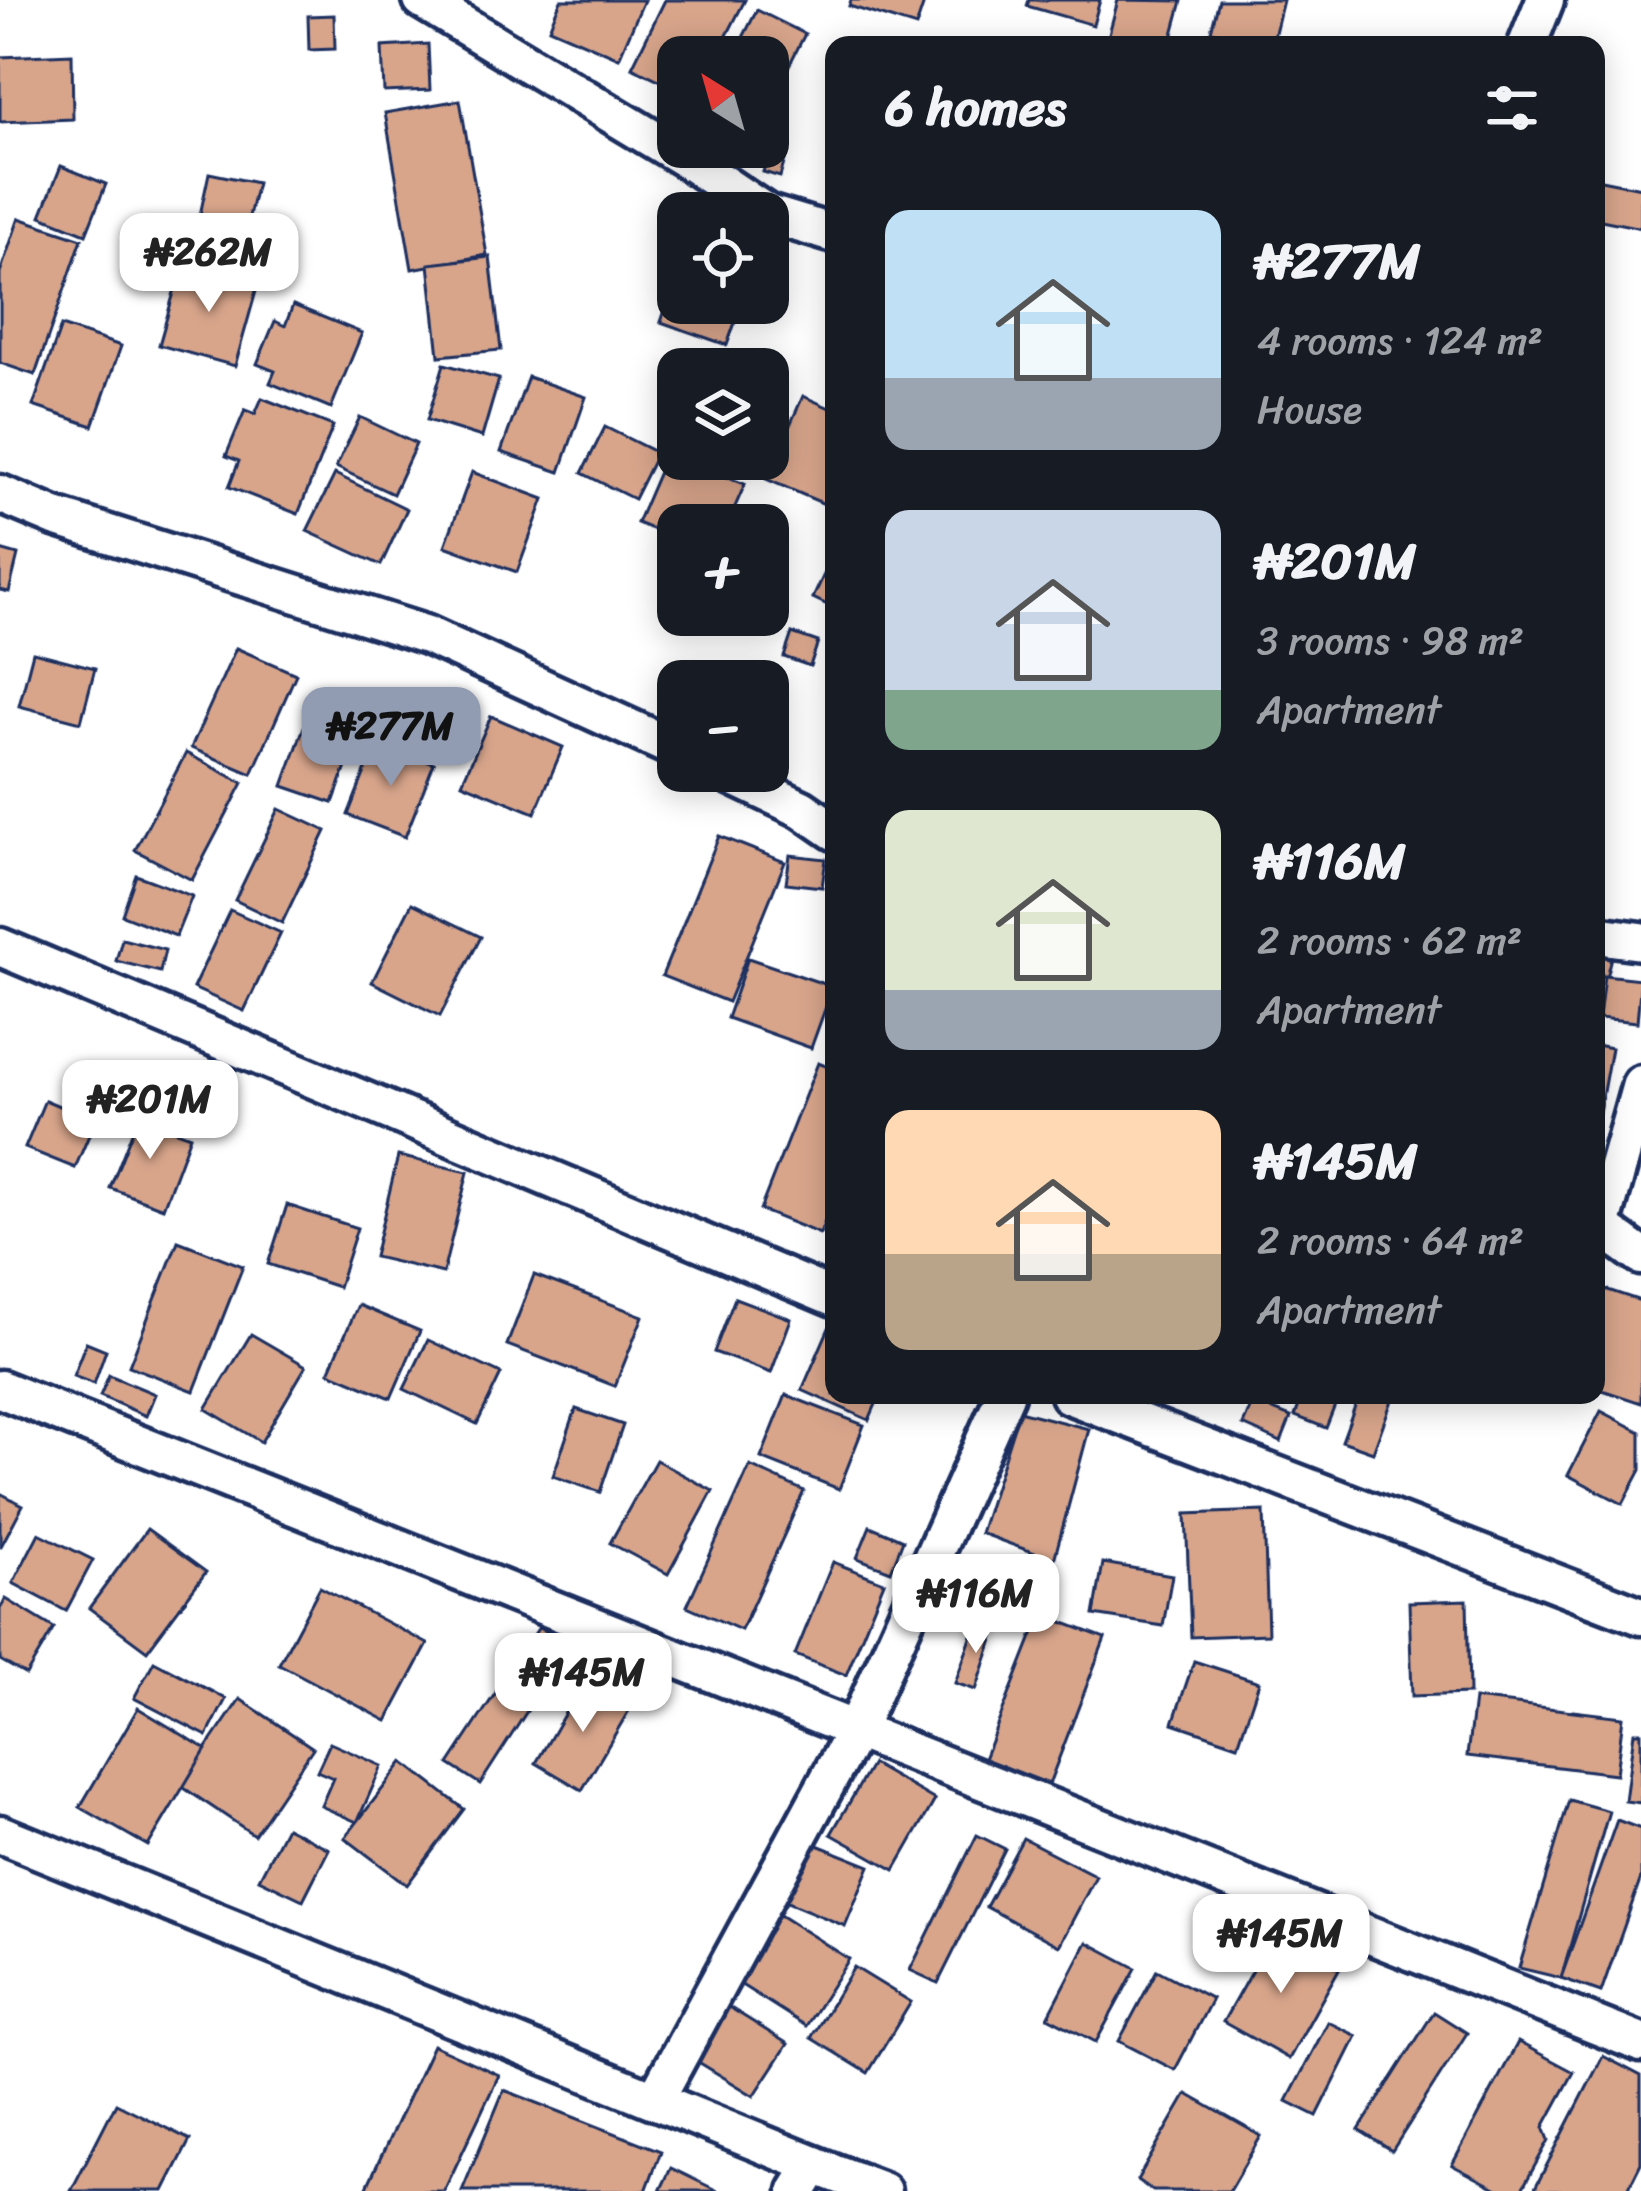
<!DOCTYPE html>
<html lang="en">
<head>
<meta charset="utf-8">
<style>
	body { margin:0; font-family:Sriracha,sans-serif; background:#20242c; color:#f1f3f6; height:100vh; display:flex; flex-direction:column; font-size:45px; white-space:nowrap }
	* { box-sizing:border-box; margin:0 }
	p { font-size:39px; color:#9ea1a6 }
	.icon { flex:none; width:66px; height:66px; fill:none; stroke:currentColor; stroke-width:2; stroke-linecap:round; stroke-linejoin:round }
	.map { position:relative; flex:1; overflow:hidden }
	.side { position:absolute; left:825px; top:36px; width:780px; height:1368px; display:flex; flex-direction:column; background:#171b24; border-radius:24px; box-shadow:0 6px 30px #0003 }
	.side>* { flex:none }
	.needle { width:78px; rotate:323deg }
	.fabs { position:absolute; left:657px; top:36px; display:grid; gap:24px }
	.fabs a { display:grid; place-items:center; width:132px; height:132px; border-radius:24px; background:#171b24; box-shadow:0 6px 30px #0003; font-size:60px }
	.price { position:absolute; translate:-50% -102px; padding:0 27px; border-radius:24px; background:#fff; color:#222; font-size:39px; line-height:78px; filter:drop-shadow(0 3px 6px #0008) }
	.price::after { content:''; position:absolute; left:50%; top:72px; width:36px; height:27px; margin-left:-18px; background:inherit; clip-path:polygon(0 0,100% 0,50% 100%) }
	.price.selected { background:#919bb2; color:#111 }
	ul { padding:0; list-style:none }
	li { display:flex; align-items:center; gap:36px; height:300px; padding:0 60px }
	li span { display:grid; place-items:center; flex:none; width:336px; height:240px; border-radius:24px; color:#555 }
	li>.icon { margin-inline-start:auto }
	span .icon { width:144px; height:144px; fill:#fffc; stroke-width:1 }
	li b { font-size:51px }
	h2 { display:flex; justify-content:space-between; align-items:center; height:144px; padding:0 60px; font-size:51px }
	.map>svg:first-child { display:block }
	.building { fill:#d8a58b; stroke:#1b2f5e; stroke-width:3 }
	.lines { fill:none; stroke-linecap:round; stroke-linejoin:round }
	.street-casing { stroke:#1b2f5e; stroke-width:45 }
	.street { stroke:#fff; stroke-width:36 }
</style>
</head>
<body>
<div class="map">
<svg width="1641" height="2191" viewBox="0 0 1641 2191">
	<rect width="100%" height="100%" fill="#fff"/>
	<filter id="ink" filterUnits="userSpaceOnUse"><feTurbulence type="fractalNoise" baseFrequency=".00833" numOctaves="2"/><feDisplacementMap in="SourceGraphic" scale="24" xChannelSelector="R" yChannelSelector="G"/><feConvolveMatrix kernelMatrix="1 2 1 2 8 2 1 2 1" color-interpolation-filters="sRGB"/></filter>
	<g filter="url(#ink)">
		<g class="building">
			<polygon points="561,0 644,0 619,58 549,28"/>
			<polygon points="665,0 745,0 716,57 678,57 678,89 632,67"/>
			<polygon points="851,0 925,0 916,27 849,6"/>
			<polygon points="1029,0 1100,0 1093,25 1027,6"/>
			<polygon points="1118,0 1182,1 1170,45 1106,45"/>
			<polygon points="1219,0 1283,0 1272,45 1211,31"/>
			<polygon points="757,10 805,34 768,107 768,57 733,57"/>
			<polygon points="334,15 335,49 309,50 308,16"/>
			<polygon points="428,44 430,90 384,92 382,47"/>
			<polygon points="72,54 73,119 0,122 0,57"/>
			<polygon points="460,100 487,255 412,269 385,113"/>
			<polygon points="772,141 789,146 780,177 763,172"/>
			<polygon points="61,166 106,184 86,234 41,216"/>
			<polygon points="209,173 257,183 247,225 200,215"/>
			<polygon points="1596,179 1641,188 1641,228 1596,219"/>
			<polygon points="19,218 82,239 35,375 0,363 0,273"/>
			<polygon points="490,257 501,350 439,356 429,264"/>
			<polygon points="182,264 258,284 235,366 159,345"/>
			<polygon points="678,272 678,303 742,303 727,345 661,322"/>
			<polygon points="293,305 362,333 331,408 270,383 275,371 257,364 275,321 285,326"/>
			<polygon points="61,326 121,346 93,426 33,406"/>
			<polygon points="444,364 499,379 482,437 427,420"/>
			<polygon points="528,377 586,397 560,472 501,452"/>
			<polygon points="803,396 834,410 834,494 829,506 766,479"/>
			<polygon points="262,398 333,426 298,514 229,487 239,461 226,456 245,410 255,414"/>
			<polygon points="360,417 416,444 393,494 336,467"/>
			<polygon points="605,427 657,453 634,499 582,473"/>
			<polygon points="668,451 678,459 745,484 727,525 678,525 678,540 637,523"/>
			<polygon points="472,472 544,499 517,572 445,546"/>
			<polygon points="335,474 407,509 381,565 307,531"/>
			<polygon points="0,550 18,555 9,592 0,590"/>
			<polygon points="834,553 834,608 813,598"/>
			<polygon points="792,633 818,642 810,666 784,657"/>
			<polygon points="236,648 296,674 252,774 191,748"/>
			<polygon points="33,652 95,668 81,722 19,706"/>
			<polygon points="491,716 563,747 535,813 462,783"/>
			<polygon points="305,724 355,742 333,803 283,786"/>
			<polygon points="377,741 434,763 405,837 348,815"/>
			<polygon points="186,753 243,783 192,880 135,850"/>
			<polygon points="279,809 326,831 282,923 235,900"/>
			<polygon points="719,836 785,862 728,1002 662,976"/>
			<polygon points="790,855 826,859 822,887 786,883"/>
			<polygon points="136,875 192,896 176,936 122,915"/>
			<polygon points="412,903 481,937 440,1016 372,982"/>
			<polygon points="230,910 281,933 244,1011 193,988"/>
			<polygon points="122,939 165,950 160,972 116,961"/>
			<polygon points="1596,949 1612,953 1606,977 1596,975"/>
			<polygon points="748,958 833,987 811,1048 727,1018"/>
			<polygon points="1604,975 1641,979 1637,1022 1599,1018"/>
			<polygon points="1596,1045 1611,1048 1598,1119 1596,1118"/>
			<polygon points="818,1063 834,1069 834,1197 820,1234 760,1210"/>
			<polygon points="45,1100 95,1121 75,1168 25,1148"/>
			<polygon points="138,1117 190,1136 163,1208 110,1188"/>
			<polygon points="398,1156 468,1172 443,1273 374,1257"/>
			<polygon points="287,1205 357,1228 338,1287 268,1264"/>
			<polygon points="178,1241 243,1266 194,1391 129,1366"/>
			<polygon points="534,1275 643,1316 615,1386 507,1345"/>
			<polygon points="1596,1286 1641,1301 1641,1403 1596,1388"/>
			<polygon points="735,1298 791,1319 771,1373 714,1352"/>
			<polygon points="358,1305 420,1331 391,1398 329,1372"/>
			<polygon points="829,1328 834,1330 834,1395 880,1395 869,1420 802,1390"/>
			<polygon points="251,1334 306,1366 261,1442 206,1409"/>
			<polygon points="428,1340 501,1374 477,1424 404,1389"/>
			<polygon points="86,1342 106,1350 94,1384 73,1376"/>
			<polygon points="109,1375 155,1394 146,1416 100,1396"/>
			<polygon points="786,1395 864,1425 839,1489 761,1458"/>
			<polygon points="1303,1395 1339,1395 1326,1428 1295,1416"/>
			<polygon points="1359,1395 1394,1395 1373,1452 1342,1441"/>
			<polygon points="1253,1402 1291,1417 1281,1442 1243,1425"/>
			<polygon points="576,1409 623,1425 600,1492 553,1476"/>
			<polygon points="1019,1411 1089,1429 1054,1560 980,1533"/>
			<polygon points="1601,1411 1641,1432 1641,1470 1623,1504 1568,1475"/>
			<polygon points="656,1460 713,1491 668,1574 610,1543"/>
			<polygon points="750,1466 804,1491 741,1630 687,1606"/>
			<polygon points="0,1493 23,1505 0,1548"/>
			<polygon points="1264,1511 1268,1634 1191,1637 1186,1514"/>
			<polygon points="870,1526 903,1540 891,1571 857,1558"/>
			<polygon points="147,1529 206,1572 147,1651 89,1608"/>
			<polygon points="39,1533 93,1560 66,1611 13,1583"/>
			<polygon points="833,1562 884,1582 846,1675 795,1655"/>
			<polygon points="1103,1563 1172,1575 1163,1626 1094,1615"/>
			<polygon points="320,1587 428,1644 387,1721 279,1664"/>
			<polygon points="6,1599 54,1628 26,1675 0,1660 0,1609"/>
			<polygon points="1467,1600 1469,1694 1412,1696 1409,1602"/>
			<polygon points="1041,1614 1105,1638 1049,1784 984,1759"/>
			<polygon points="977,1621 997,1628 976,1690 955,1683"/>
			<polygon points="539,1627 569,1646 480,1784 449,1764"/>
			<polygon points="154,1661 226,1699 207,1736 134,1698"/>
			<polygon points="1194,1661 1259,1682 1238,1745 1173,1723"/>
			<polygon points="584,1680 631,1707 582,1790 536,1763"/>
			<polygon points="240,1699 313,1748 254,1835 181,1786"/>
			<polygon points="1474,1699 1623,1717 1616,1774 1467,1756"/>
			<polygon points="138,1708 206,1749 148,1846 80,1807"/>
			<polygon points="1634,1732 1641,1732 1641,1803 1625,1801"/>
			<polygon points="330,1743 382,1766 357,1822 321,1806 333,1778 317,1771"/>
			<polygon points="403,1762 464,1809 407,1885 345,1838"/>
			<polygon points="872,1764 935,1800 895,1870 831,1834"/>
			<polygon points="1569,1800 1609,1811 1561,1978 1519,1968"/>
			<polygon points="1617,1820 1641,1829 1641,1878 1601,1992 1561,1978"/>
			<polygon points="286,1827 329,1849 303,1900 259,1879"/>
			<polygon points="977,1835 1005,1849 938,1983 910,1970"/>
			<polygon points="1023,1838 1096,1876 1059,1946 986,1907"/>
			<polygon points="807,1841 870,1866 845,1926 782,1900"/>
			<polygon points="775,1912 849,1959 806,2026 732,1979"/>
			<polygon points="1273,1933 1339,1969 1289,2059 1223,2022"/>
			<polygon points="1087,1942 1136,1968 1096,2042 1048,2017"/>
			<polygon points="854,1967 911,2002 868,2073 811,2038"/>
			<polygon points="1157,1970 1212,1999 1175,2070 1119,2041"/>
			<polygon points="721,2002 788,2044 754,2096 687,2055"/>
			<polygon points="1434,2012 1467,2033 1392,2151 1359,2130"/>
			<polygon points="1328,2022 1357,2036 1317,2116 1287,2101"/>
			<polygon points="1518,2042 1574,2072 1544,2127 1549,2140 1521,2191 1501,2191 1452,2165"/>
			<polygon points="433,2045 499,2075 444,2191 365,2191"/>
			<polygon points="1603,2056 1641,2076 1641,2163 1627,2191 1540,2191 1535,2188"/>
			<polygon points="504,2090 661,2151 646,2191 462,2191"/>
			<polygon points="1187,2094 1261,2136 1229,2191 1153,2191 1137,2180"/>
			<polygon points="116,2103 190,2140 164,2191 71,2191"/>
			<polygon points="671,2168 718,2191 660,2191"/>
		</g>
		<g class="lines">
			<defs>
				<g id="street">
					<polyline points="422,0 686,159 766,213"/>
					<polyline points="1527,45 1545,0"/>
					<polyline points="768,214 834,234"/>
					<polyline points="0,494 55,517 427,635 678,750"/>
					<polyline points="722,771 802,809 834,831"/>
					<polyline points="1596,935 1641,941"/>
					<polyline points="0,947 834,1298"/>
					<polyline points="1641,1084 1601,1227 1641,1256"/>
					<polyline points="0,1389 1641,2043"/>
					<polyline points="1069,1395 1641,1616"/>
					<polyline points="0,1834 814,2165 798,2191"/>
					<polyline points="655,2100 856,1729 1005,1395"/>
					<polyline points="814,2165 882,2191"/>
				</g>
			</defs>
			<use href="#street" class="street-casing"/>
			<use href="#street" class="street"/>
		</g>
	</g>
</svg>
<div class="fabs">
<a><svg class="needle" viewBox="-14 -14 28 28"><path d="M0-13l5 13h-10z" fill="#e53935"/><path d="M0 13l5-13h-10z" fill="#9ea1a6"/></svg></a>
<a><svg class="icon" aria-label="locate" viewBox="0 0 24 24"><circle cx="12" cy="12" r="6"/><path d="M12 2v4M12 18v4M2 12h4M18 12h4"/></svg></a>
<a><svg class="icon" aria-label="layers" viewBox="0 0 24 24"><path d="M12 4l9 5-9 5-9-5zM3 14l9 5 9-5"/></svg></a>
<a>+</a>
<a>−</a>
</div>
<b class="price" style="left:209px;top:315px">₦262M</b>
<b class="price selected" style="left:391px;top:789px">₦277M</b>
<b class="price" style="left:150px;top:1162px">₦201M</b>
<b class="price" style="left:976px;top:1656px">₦116M</b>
<b class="price" style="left:583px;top:1735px">₦145M</b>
<b class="price" style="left:1281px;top:1996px">₦145M</b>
<section class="side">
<h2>6 homes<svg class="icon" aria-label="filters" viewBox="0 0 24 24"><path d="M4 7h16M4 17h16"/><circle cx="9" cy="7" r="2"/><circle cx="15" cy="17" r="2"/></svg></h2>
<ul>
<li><span style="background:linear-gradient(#bfe0f5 70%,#9aa5b1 0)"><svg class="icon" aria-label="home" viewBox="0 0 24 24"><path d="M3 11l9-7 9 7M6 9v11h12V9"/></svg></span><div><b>₦277M</b><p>4 rooms · 124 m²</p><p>House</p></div></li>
<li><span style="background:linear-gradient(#c9d6e8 75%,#7fa58c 0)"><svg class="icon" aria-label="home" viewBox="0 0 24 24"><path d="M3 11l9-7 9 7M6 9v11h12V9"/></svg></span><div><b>₦201M</b><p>3 rooms · 98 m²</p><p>Apartment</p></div></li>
<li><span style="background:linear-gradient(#dfe7d0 75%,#9aa5b1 0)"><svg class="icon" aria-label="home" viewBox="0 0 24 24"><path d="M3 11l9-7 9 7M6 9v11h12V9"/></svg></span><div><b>₦116M</b><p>2 rooms · 62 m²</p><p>Apartment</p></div></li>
<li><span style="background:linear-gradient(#ffd9b3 60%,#b9a48a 0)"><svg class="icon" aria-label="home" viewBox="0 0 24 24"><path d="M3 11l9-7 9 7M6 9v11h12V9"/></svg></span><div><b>₦145M</b><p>2 rooms · 64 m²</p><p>Apartment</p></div></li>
</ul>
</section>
</div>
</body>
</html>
